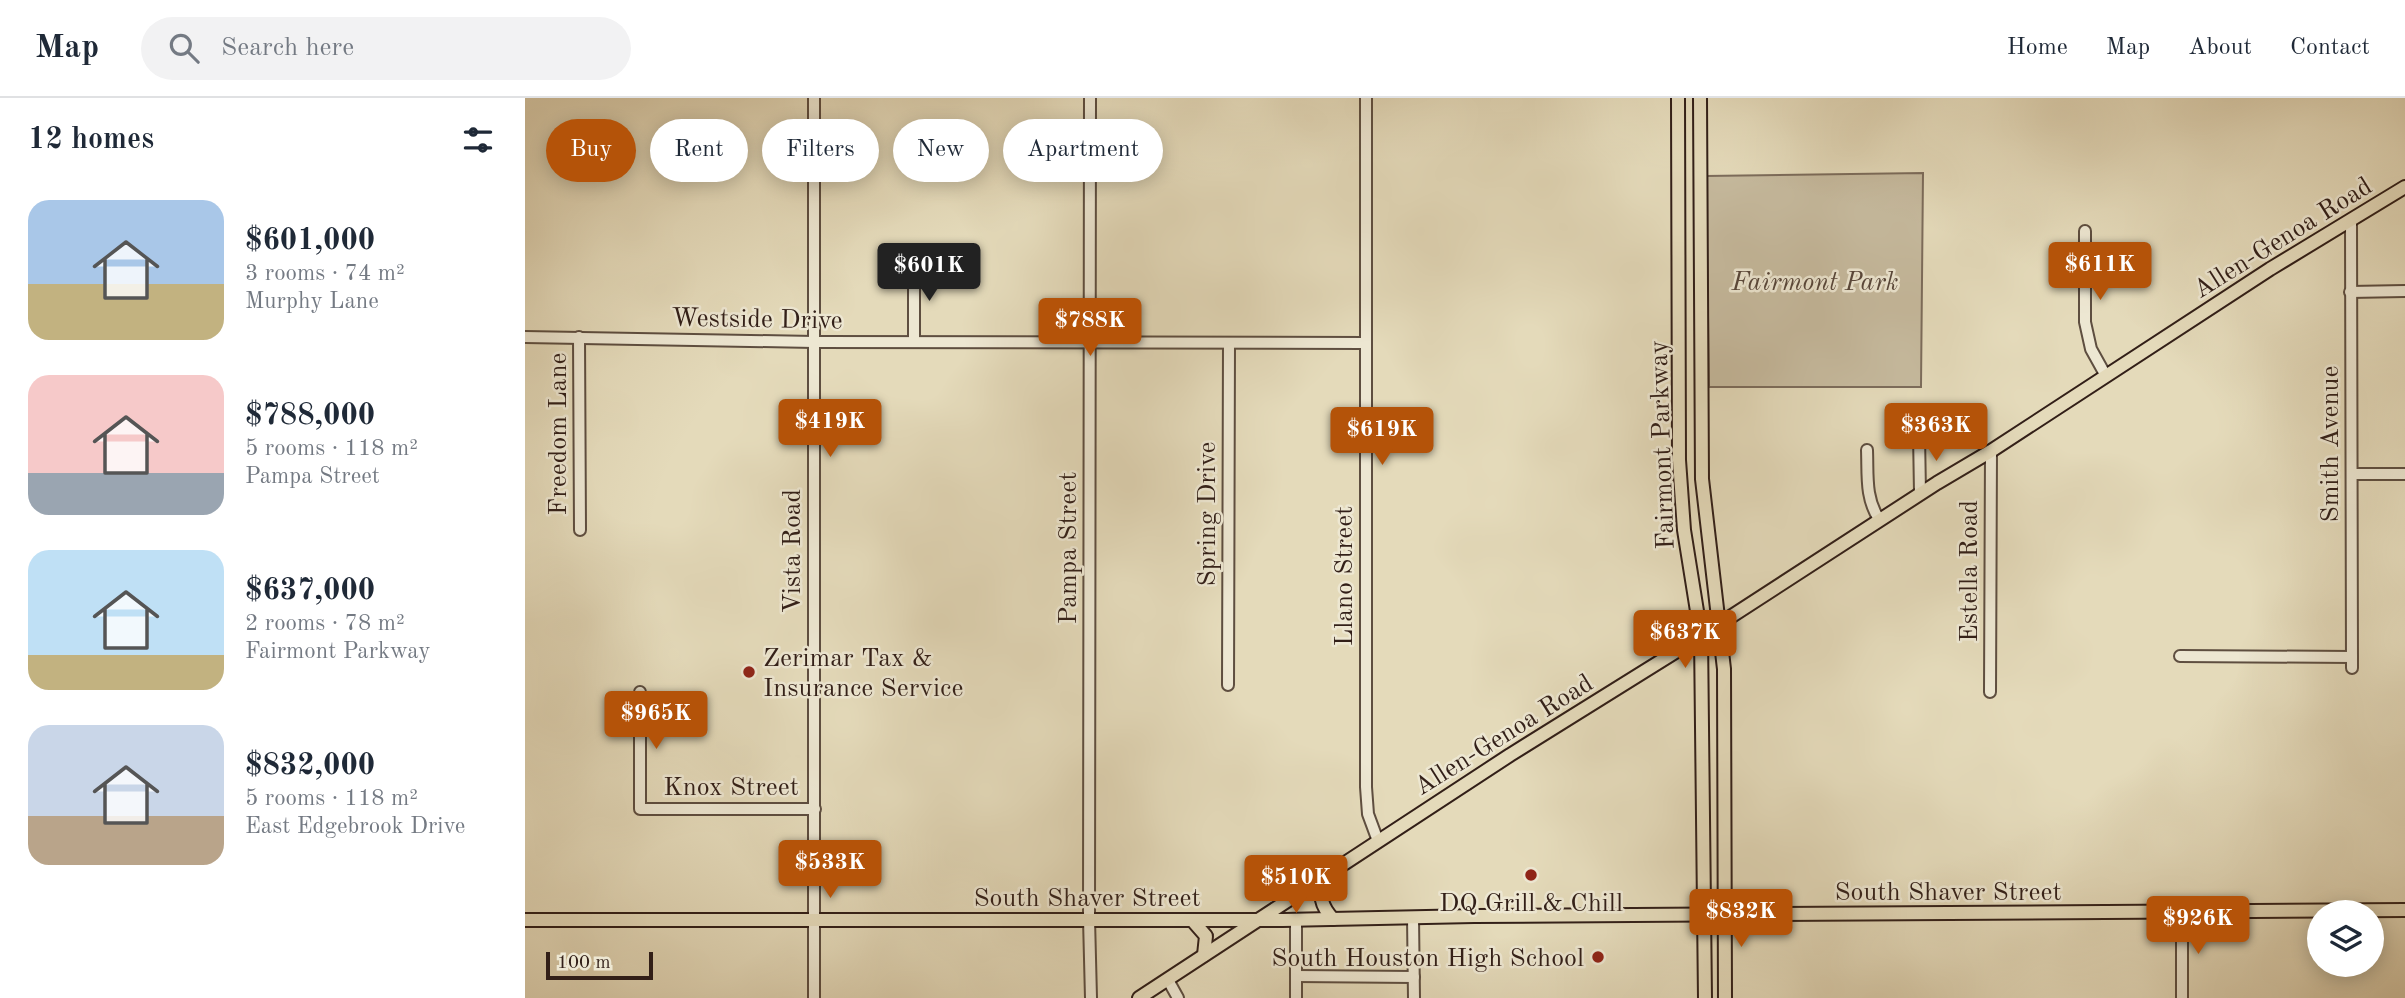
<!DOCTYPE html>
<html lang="en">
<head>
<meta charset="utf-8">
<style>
	body { margin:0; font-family:"Old Standard TT",serif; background:#f2f2f3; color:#1f2937; height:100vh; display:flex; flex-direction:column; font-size:26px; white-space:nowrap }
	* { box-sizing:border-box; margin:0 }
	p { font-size:23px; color:#747a83 }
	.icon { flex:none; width:38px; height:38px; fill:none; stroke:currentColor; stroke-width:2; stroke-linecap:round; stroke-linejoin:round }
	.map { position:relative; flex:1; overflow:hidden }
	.drawer { display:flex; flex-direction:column; background:#fff; width:525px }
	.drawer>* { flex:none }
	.hud { position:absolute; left:21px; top:21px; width:665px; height:63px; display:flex; gap:14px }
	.fabs { position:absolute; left:1782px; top:802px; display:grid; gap:14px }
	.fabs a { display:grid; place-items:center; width:77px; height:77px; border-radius:50%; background:#fff; box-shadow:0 4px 18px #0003; font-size:35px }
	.scale { position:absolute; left:21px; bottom:18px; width:107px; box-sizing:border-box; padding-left:7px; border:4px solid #321f18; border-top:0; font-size:19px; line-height:24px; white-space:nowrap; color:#321f18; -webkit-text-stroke:5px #ede7d2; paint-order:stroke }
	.price { position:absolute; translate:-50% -60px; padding:0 16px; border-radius:7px; background:#b45309; color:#fff; font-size:23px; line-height:46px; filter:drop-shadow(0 2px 4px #0008) }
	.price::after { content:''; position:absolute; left:50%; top:42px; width:21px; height:16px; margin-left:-10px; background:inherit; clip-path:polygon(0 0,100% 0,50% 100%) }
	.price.current { background:#222; color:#fff }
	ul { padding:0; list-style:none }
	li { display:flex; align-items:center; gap:21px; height:175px; padding:0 28px }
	li span { display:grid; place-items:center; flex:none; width:196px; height:140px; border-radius:21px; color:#555 }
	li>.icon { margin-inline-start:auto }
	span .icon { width:84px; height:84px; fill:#fffc; stroke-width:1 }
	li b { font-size:30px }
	h2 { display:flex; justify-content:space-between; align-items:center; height:84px; padding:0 28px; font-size:30px }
	.pill { padding:0 24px; border-radius:32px; background:#fff; box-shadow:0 4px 18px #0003; font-size:24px; line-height:63px }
	.pill.current { background:#b45309; color:#fff }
	header { display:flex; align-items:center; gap:42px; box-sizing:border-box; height:98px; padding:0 35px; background:#fff; border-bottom:2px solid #e0e1e3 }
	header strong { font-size:33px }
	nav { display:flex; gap:38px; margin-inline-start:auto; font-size:24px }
	.search { width:490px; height:63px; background:#f2f2f3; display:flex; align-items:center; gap:18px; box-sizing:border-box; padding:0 24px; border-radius:38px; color:#747a83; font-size:26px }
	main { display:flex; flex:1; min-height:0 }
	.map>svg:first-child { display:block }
	.green { fill:#c6ba9e; stroke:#7c6c5b; stroke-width:2 }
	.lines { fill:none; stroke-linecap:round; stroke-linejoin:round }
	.minor-casing { stroke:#5e4e40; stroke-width:14 }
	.major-casing { stroke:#321f18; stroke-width:16 }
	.minor { stroke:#ede7d2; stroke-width:10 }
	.major { stroke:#e4daba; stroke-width:12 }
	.poi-dot { fill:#8f2418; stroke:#ede7d2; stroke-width:2.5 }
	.labels { text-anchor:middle; stroke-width:5; stroke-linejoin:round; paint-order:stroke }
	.street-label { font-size:26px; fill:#321f18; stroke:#ede7d2 }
	.park-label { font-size:26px; font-style:italic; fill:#57463a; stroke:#ede7d2 }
	.poi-label { font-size:26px; fill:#321f18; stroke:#ede7d2; text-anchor:start }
</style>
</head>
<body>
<header>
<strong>Map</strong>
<div class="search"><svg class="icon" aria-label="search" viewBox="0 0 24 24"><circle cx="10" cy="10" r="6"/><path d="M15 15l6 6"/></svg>Search here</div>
<nav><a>Home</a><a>Map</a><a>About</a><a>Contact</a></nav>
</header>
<main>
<section class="drawer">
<h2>12 homes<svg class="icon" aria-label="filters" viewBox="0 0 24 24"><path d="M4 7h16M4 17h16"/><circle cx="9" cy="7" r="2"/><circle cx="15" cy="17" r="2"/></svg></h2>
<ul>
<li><span style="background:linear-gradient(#a9c7e8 60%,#c2b280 0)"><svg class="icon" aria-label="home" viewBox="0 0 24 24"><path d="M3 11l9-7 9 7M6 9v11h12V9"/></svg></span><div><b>$601,000</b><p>3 rooms · 74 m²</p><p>Murphy Lane</p></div></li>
<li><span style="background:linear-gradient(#f6c9c9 70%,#9aa5b1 0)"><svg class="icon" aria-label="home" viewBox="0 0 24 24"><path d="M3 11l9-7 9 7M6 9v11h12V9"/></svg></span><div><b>$788,000</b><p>5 rooms · 118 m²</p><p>Pampa Street</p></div></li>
<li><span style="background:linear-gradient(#bfe0f5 75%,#c2b280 0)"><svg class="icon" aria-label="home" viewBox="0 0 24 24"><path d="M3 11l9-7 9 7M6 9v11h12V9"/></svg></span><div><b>$637,000</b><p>2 rooms · 78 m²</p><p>Fairmont Parkway</p></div></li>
<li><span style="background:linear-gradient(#c9d6e8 65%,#b9a48a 0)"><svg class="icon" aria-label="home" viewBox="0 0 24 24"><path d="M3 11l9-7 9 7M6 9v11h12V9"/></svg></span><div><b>$832,000</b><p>5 rooms · 118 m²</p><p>East Edgebrook Drive</p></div></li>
</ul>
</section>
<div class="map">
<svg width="1880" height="900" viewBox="0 0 1880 900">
	<rect width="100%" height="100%" fill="#e4daba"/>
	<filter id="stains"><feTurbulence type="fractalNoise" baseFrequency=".00286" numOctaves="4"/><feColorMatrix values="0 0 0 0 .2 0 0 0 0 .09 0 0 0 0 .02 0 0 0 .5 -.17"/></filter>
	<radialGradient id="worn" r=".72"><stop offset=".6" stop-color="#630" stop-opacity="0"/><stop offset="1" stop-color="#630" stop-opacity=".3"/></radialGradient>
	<polygon class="green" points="1398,75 1396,289 1184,289 1181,78"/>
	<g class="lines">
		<defs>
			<g id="minor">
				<polyline points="289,0 289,900"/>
				<polyline points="565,0 564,821 566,900"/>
				<polyline points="841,0 841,689 843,716 853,743"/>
				<polyline points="1826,123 1827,570"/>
				<polyline points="1560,133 1560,224 1566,251 1581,278"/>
				<polyline points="1825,194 1880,193"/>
				<polyline points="0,239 289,244 841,245"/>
				<polyline points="54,239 55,432"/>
				<polyline points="389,244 389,178 396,160"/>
				<polyline points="1394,336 1395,395"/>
				<path d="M1342,352C1343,377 1340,400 1354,421"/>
				<polyline points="1827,376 1880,376"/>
				<polyline points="1655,558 1827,559"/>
				<polyline points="703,587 704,245"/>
				<polyline points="115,594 115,711 290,711"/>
				<polyline points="1465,594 1466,353"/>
				<polyline points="888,819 889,900"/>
				<polyline points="771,878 889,879"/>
				<polyline points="643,882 653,900"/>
				<polyline points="771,900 771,821"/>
				<polyline points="1657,900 1657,815"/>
			</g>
			<g id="major">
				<polyline points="1153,0 1154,362 1159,432 1176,538 1180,900"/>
				<polyline points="1175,0 1177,381 1199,571 1200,900"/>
				<path d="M798,780C795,798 795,807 808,821"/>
				<polyline points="0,822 758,822 949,818 1880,812"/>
				<polyline points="667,822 681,838 679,857"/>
				<polyline points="614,900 985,657 1176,538 1412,385 1466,353 1745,171 1880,89"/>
			</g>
		</defs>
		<use href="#minor" class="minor-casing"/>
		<use href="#major" class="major-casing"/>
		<use href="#minor" class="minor"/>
		<use href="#major" class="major"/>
	</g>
	<g class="poi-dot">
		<circle cx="224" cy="574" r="7"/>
		<circle cx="1006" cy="777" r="7"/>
		<circle cx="1073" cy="859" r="7"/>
	</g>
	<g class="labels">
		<g class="street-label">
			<text transform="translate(1757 139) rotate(-32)" y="9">Allen-Genoa Road</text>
			<text transform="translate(232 220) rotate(1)" y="9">Westside Drive</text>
			<text transform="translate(32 336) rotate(-90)" y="9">Freedom Lane</text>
			<text transform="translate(1804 346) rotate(-90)" y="9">Smith Avenue</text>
			<text transform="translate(1136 347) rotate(-92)" y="9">Fairmont Parkway</text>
			<text transform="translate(681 416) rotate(-90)" y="9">Spring Drive</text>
			<text transform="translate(542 450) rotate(-90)" y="9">Pampa Street</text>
			<text transform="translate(266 453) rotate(-90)" y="9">Vista Road</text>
			<text transform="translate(1443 473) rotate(-90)" y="9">Estella Road</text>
			<text transform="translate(818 478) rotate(-90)" y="9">Llano Street</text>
			<text transform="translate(978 636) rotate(-32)" y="9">Allen-Genoa Road</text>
			<text x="206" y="697">Knox Street</text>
			<text x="1423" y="802">South Shaver Street</text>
			<text x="562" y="808">South Shaver Street</text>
		</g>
		<g class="park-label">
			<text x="1290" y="192">Fairmont Park</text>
		</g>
		<g class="poi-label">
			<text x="238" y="568">Zerimar Tax &amp;<tspan x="238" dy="30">Insurance Service</tspan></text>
			<text x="1006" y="813" text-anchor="middle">DQ Grill &amp; Chill</text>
			<text x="1059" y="868" text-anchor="end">South Houston High School</text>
		</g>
	</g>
	<rect width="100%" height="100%" filter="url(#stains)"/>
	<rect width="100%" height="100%" fill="url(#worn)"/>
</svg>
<div class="fabs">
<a><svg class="icon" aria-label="layers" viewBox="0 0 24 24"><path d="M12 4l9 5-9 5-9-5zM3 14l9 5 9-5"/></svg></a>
</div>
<div class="scale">100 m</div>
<b class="price" style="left:1575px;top:204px">$611K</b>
<b class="price current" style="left:404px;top:205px">$601K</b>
<b class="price" style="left:565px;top:260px">$788K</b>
<b class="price" style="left:305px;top:361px">$419K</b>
<b class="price" style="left:1411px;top:365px">$363K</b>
<b class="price" style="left:857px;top:369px">$619K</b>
<b class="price" style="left:1160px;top:572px">$637K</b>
<b class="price" style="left:131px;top:653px">$965K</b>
<b class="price" style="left:305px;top:802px">$533K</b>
<b class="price" style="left:771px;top:817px">$510K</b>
<b class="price" style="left:1216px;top:851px">$832K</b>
<b class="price" style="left:1673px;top:858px">$926K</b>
<div class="hud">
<a class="pill current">Buy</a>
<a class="pill">Rent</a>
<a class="pill">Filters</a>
<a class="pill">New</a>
<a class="pill">Apartment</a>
</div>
</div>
</main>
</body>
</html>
